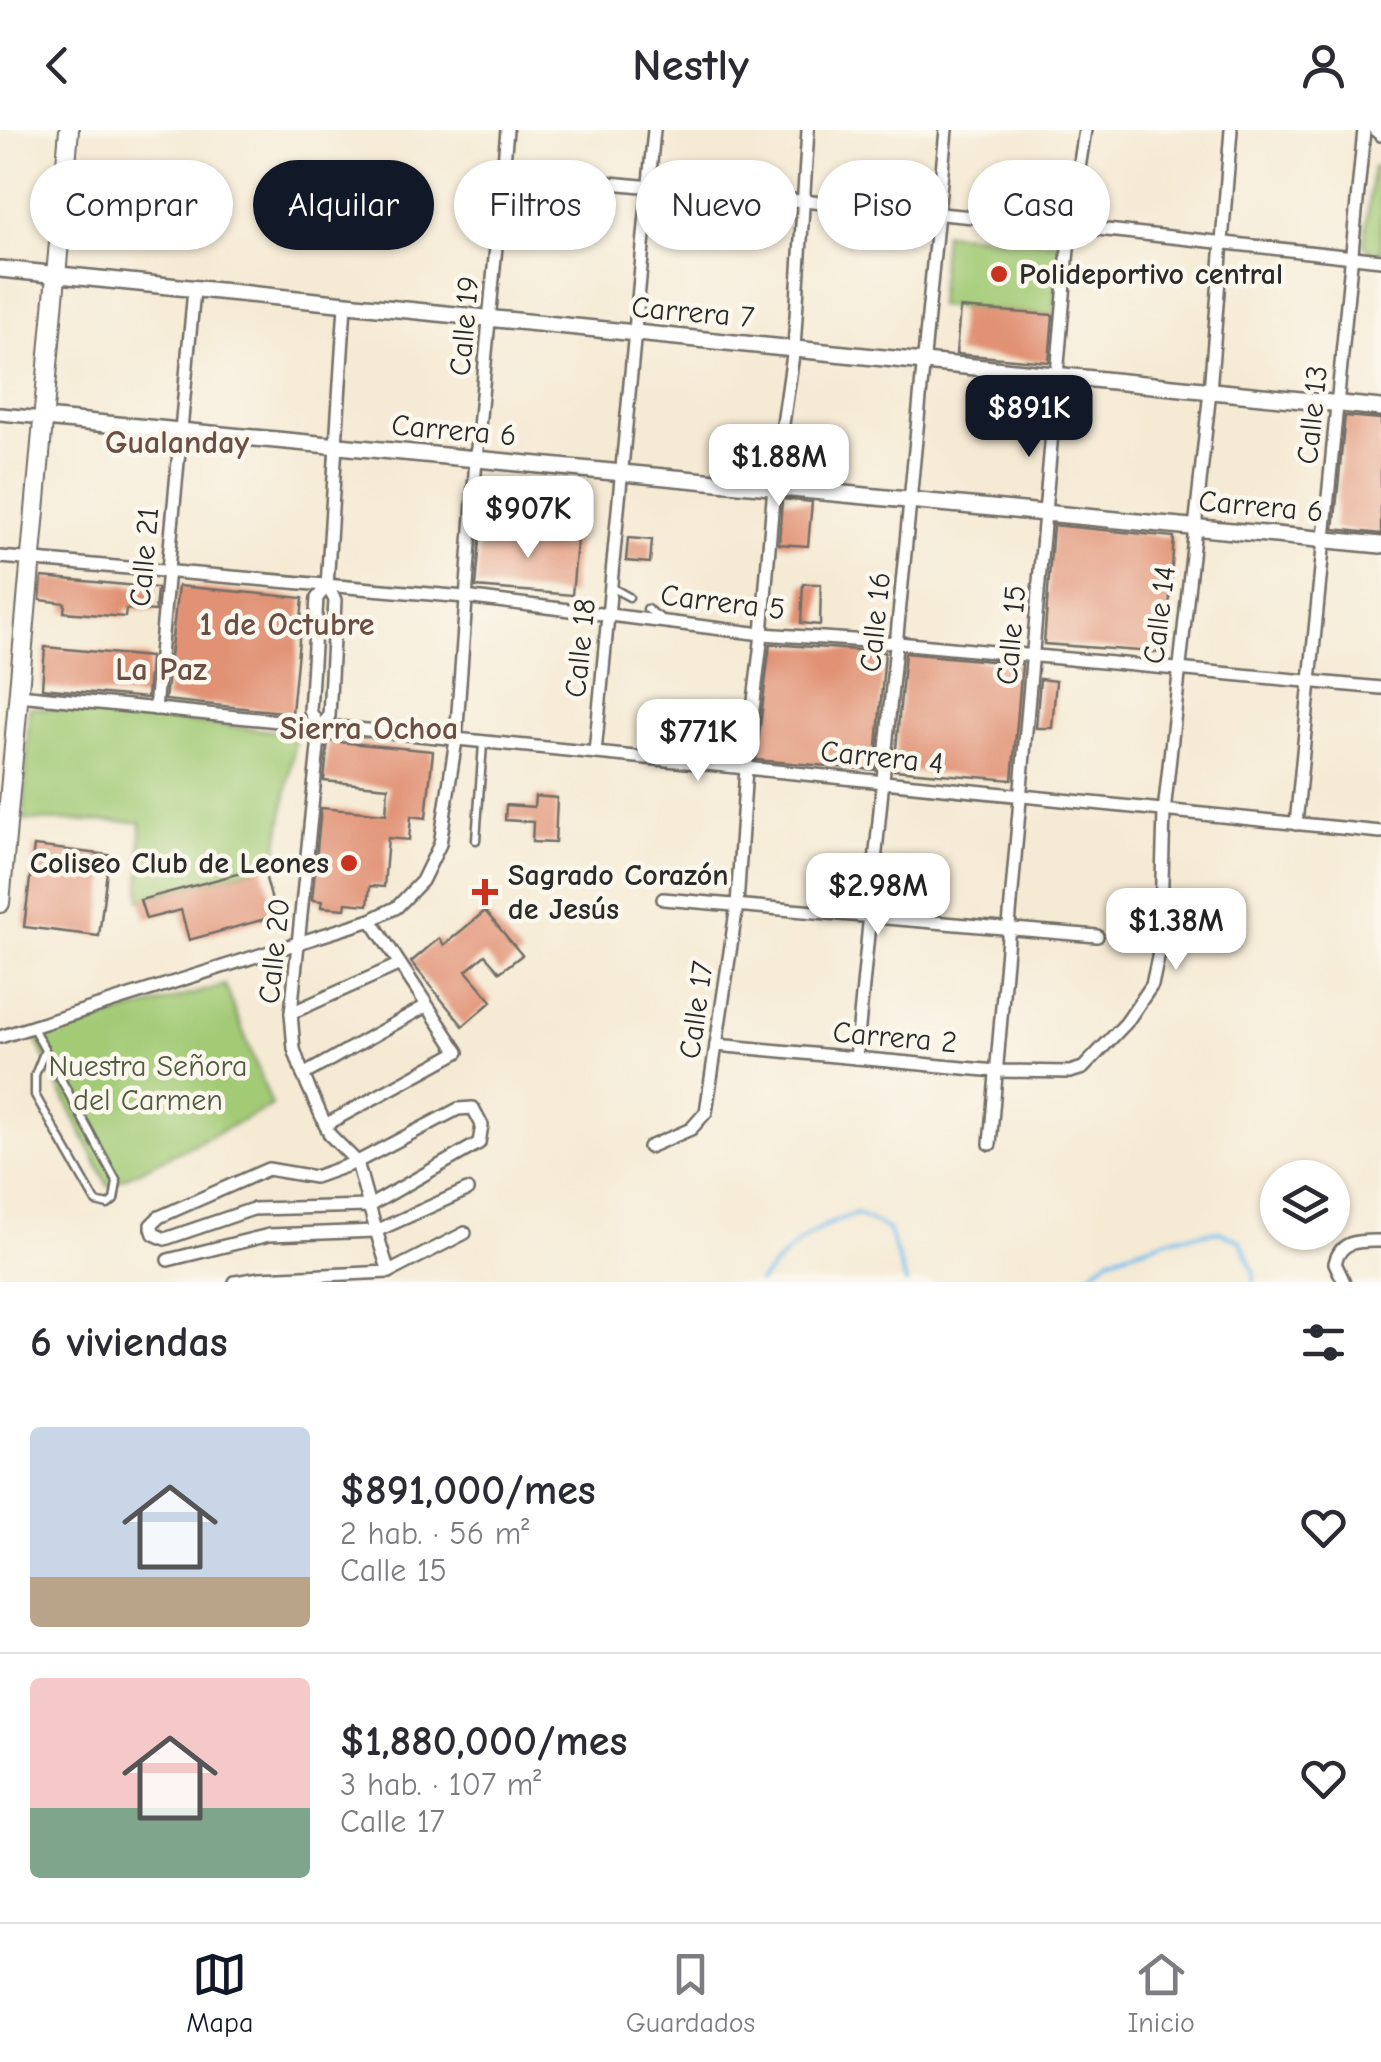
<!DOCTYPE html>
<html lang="es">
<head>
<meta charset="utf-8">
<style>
	body { margin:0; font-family:"Comic Neue",sans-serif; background:#f2f2f3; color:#2b2b33; height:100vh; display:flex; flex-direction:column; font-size:38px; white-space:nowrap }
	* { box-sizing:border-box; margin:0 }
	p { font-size:32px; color:#7c7c81 }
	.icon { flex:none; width:55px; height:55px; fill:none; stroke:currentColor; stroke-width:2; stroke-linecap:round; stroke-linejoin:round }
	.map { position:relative; height:1152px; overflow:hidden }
	.details { display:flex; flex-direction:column; background:#fff; flex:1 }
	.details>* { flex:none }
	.top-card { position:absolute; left:30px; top:30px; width:1322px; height:90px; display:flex; gap:20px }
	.fabs { position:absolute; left:1260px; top:1030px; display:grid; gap:20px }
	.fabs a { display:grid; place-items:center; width:90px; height:90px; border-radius:50%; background:#fff; box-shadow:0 2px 8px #0004; font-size:50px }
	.price { position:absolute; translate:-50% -85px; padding:0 22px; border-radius:20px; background:#fff; color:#222; font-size:32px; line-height:65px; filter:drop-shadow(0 2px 5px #0008) }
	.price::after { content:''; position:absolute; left:50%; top:60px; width:30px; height:22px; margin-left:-15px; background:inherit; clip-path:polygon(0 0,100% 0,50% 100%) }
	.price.on { background:#111827; color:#fff }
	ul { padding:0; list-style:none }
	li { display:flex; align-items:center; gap:30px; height:250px; padding:0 30px }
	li+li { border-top:2px solid #e1e1e2 }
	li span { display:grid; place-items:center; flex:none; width:280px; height:200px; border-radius:10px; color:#555 }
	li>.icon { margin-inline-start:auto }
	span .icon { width:120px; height:120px; fill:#fffc; stroke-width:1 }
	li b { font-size:42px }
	h2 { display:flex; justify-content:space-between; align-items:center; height:120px; padding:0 30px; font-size:42px }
	.tag { padding:0 35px; border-radius:45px; background:#fff; box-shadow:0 2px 8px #0004; font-size:35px; line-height:90px }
	.tag.on { background:#111827; color:#fff }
	header { display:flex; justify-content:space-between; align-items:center; height:130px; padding:0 30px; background:#fff; font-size:45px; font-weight:700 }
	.menu { display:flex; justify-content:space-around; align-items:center; height:140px; border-top:2px solid #e1e1e2; background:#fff; font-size:28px; color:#7c7c81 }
	.menu a { display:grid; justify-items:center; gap:5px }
	.menu .on { color:#111827 }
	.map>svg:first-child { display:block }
	.green { fill:#a3cb76; stroke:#677b50; stroke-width:2.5 }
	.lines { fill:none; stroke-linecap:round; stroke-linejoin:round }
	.stream { stroke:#72beec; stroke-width:4 }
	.building { fill:#e19274 }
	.lane-casing { stroke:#726e66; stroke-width:11 }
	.street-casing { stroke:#726e66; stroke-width:16 }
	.secondary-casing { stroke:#726e66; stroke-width:20 }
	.primary-casing { stroke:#726e66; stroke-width:22 }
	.lane { stroke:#fff; stroke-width:6 }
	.street { stroke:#fff; stroke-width:11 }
	.secondary { stroke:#fff; stroke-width:15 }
	.primary { stroke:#fff; stroke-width:18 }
	.poi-dot { fill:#c8321e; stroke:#fbf7ec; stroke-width:4 }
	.labels { text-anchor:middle; stroke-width:9; stroke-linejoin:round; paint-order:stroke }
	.poi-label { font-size:30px; font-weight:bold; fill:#2b2b2b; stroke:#fbf7ec; text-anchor:start }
	.street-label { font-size:30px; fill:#2b2b2b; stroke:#fbf7ec }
	.park-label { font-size:30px; fill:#4f5b42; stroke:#fbf7ec }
	.neighbourhood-label { font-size:32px; font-weight:bold; fill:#6b4f45; stroke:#fbf7ec }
</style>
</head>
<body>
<header><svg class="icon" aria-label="back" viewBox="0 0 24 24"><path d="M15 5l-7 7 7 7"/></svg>Nestly<svg class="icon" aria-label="person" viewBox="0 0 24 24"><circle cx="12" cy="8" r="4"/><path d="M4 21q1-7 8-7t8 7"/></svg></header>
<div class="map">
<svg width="1381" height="1152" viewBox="0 0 1381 1152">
	<rect width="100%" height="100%" fill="#fbf7ec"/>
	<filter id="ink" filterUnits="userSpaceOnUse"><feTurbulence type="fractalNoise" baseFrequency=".01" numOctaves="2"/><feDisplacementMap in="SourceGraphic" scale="20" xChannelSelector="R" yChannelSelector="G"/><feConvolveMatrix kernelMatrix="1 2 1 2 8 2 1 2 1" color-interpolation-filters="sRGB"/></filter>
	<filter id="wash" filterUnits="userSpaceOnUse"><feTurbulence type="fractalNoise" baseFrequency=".0048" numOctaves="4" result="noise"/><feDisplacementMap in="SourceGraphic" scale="40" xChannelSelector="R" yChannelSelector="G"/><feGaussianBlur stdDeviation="2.25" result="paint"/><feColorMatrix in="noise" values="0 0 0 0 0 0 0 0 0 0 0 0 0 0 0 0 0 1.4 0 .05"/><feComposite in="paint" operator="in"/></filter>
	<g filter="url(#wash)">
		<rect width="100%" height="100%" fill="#f5ead4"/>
		<g class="green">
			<polygon points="1373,37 1381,37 1381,123 1373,123 1364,115"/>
			<polygon points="944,103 1060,112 1054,185 938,176"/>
			<polygon points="29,577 296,603 275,733 140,769 141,692 24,690"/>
			<polygon points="225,855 272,976 108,1056 35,908"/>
		</g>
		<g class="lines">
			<g class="stream">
				<path d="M759,1152C791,1117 810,1098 856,1084L888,1099L906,1152"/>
				<polyline points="1080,1152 1108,1129 1172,1108 1218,1101 1241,1111 1254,1144 1253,1152"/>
			</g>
		</g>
		<g id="blocks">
			<g class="building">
				<polygon points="960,178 1053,185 1049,232 956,224"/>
				<polygon points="1345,286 1381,289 1381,404 1334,399"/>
				<polygon points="782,369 812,372 808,416 779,414"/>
				<polygon points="1053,395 1174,407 1166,523 1044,514"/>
				<polygon points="543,397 578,400 572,465 476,457 481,399 542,405"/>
				<polygon points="628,408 652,410 650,433 626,431"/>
				<polygon points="42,447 157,458 155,481 126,479 125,487 64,482 65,473 40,470"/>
				<polygon points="803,454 821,454 820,495 801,493"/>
				<polygon points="178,456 303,468 292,583 165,570"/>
				<polygon points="770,514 885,522 875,640 756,630"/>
				<polygon points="45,517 150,527 147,568 42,558"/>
				<polygon points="905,523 1022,534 1012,650 894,640"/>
				<polygon points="1040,549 1056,551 1052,598 1036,598"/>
				<polygon points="328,611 433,621 426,688 411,686 409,710 388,708 384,757 370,756 368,775 346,773 345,779 321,777 322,771 312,770 321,678 386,684 388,657 324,651"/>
				<polygon points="535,666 557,668 555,713 532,712 533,692 505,690 506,675 534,677"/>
				<polygon points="34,716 109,725 99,806 24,797"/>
				<polygon points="263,737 276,786 189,810 181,780 146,789 140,770"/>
				<polygon points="485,781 522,825 500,842 485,825 466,841 492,871 463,896 411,832 439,808 444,815"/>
			</g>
		</g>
	</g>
	<g filter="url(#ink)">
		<use href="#blocks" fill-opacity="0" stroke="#726e66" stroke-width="2.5"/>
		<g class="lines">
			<defs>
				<g id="lane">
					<polyline points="611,457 629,467"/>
					<polyline points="647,479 659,487"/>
					<polyline points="476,710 483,614"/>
					<polyline points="33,898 117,1052 114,1070 108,1075 96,1072 35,965 35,945 45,920"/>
				</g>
				<g id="street">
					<polyline points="1375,0 1381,5"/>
					<polyline points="503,43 1070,96 1381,130"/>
					<polyline points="0,284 44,288"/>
					<polyline points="0,427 465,467 762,504 898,513 1381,558"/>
					<polyline points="19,565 1381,702"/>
					<polyline points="155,579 194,160"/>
					<polyline points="320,598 310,581 317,468 327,456"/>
					<polyline points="595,623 654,0"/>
					<polyline points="1296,694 1364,0"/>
					<polyline points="663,769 1097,806"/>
					<polyline points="291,883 398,835"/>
					<polyline points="0,907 371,790 397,777 422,751 440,714 456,610 476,329 507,0"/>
					<polyline points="716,915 996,941 1070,942 1083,938 1126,893 1152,855 1160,818 1164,682 1210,261 1231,0"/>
					<polyline points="856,928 946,0"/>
					<polyline points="303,945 426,876"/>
					<polyline points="325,995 458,922 371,790"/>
					<polyline points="990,1014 1070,96 1085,0"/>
					<polyline points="649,1017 691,999 706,982 737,775 746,638 762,504 774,356 794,218 808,0"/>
					<polyline points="168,1130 269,1105 376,1101 467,1060"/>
					<polyline points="389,1142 465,1103"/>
					<path d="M235,1152L260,1148L389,1142C377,1106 367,1069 357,1032L315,1047L268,1039L159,1087L151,1095L154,1104L165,1109L253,1079L369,1076L479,1013L482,995L473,978L458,979L357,1032L330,1005L303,945L294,919L291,883L320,598L329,586L335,470L327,456L345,175"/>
					<path d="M1344,1152L1335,1133C1341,1109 1360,1111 1381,1111"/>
				</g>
				<g id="secondary">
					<polyline points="0,139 1381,278"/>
					<polyline points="44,288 1381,415"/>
				</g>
				<polyline id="primary" points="0,773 69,0"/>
			</defs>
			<use href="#lane" class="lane-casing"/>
			<use href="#street" class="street-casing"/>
			<use href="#secondary" class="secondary-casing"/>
			<use href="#primary" class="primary-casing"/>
			<use href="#lane" class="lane"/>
			<use href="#street" class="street"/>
			<use href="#secondary" class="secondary"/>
			<use href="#primary" class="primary"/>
		</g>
	</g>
	<g class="poi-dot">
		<circle cx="999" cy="144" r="10"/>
		<circle cx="349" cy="733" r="10"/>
		<path d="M480 747h10v10h10v10h-10v10h-10v-10h-10v-10h10z"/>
	</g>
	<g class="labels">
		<g class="poi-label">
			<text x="1019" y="154">Polideportivo central</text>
			<text x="329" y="743" text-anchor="end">Coliseo Club de Leones</text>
			<text x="508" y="755">Sagrado Corazón<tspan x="508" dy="34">de Jesús</tspan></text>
		</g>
		<g class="street-label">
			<text transform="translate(693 182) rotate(5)" y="10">Carrera 7</text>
			<text transform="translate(464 196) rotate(-85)" y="10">Calle 19</text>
			<text transform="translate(1312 285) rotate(-84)" y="10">Calle 13</text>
			<text transform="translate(454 300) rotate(5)" y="10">Carrera 6</text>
			<text transform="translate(1261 376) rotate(5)" y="10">Carrera 6</text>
			<text transform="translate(144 427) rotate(-85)" y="10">Calle 21</text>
			<text transform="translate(723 472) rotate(7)" y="10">Carrera 5</text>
			<text transform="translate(1159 485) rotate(-83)" y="10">Calle 14</text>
			<text transform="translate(875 492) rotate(-84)" y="10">Calle 16</text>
			<text transform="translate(1011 505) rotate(-85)" y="10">Calle 15</text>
			<text transform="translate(580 518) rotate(-84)" y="10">Calle 18</text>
			<text transform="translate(882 627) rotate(6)" y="10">Carrera 4</text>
			<text transform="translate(274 821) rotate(-84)" y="10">Calle 20</text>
			<text transform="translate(696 880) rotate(-82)" y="10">Calle 17</text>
			<text transform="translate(895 907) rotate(5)" y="10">Carrera 2</text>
		</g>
		<g class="park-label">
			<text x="148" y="946">Nuestra Señora<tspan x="148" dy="34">del Carmen</tspan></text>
		</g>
		<g class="neighbourhood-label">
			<text x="177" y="323">Gualanday</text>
			<text x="287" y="505">1 de Octubre</text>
			<text x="161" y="550">La Paz</text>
			<text x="369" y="609">Sierra Ochoa</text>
		</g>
	</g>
</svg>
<div class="fabs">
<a><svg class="icon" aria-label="layers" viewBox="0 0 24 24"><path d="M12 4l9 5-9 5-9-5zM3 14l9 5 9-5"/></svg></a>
</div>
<b class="price on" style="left:1029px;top:330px">$891K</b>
<b class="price" style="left:779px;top:379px">$1.88M</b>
<b class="price" style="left:528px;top:431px">$907K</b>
<b class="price" style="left:698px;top:654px">$771K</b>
<b class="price" style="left:878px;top:808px">$2.98M</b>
<b class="price" style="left:1176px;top:843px">$1.38M</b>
<div class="top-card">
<a class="tag">Comprar</a>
<a class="tag on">Alquilar</a>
<a class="tag">Filtros</a>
<a class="tag">Nuevo</a>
<a class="tag">Piso</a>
<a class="tag">Casa</a>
</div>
</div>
<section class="details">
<h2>6 viviendas<svg class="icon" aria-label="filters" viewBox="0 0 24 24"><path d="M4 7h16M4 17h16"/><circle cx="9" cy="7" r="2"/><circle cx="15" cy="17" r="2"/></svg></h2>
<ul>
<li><span style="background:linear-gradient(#c9d6e8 75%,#b9a48a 0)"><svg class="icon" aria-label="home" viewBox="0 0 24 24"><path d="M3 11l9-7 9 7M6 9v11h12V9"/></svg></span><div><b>$891,000/mes</b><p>2 hab. · 56 m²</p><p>Calle 15</p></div><svg class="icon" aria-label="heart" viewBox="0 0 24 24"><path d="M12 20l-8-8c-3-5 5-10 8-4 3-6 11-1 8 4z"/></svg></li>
<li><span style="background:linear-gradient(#f6c9c9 65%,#7fa58c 0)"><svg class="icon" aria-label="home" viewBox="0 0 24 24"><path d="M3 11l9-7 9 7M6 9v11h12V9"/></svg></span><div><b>$1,880,000/mes</b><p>3 hab. · 107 m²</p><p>Calle 17</p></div><svg class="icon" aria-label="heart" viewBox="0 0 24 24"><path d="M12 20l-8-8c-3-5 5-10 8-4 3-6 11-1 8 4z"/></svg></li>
</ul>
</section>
<nav class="menu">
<a class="on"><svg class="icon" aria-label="map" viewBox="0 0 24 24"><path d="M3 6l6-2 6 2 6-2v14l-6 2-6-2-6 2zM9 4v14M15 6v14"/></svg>Mapa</a>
<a><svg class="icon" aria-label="saved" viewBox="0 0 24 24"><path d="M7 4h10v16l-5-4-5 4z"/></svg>Guardados</a>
<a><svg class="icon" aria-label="home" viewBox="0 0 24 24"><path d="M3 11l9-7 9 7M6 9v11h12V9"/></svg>Inicio</a>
</nav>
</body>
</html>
